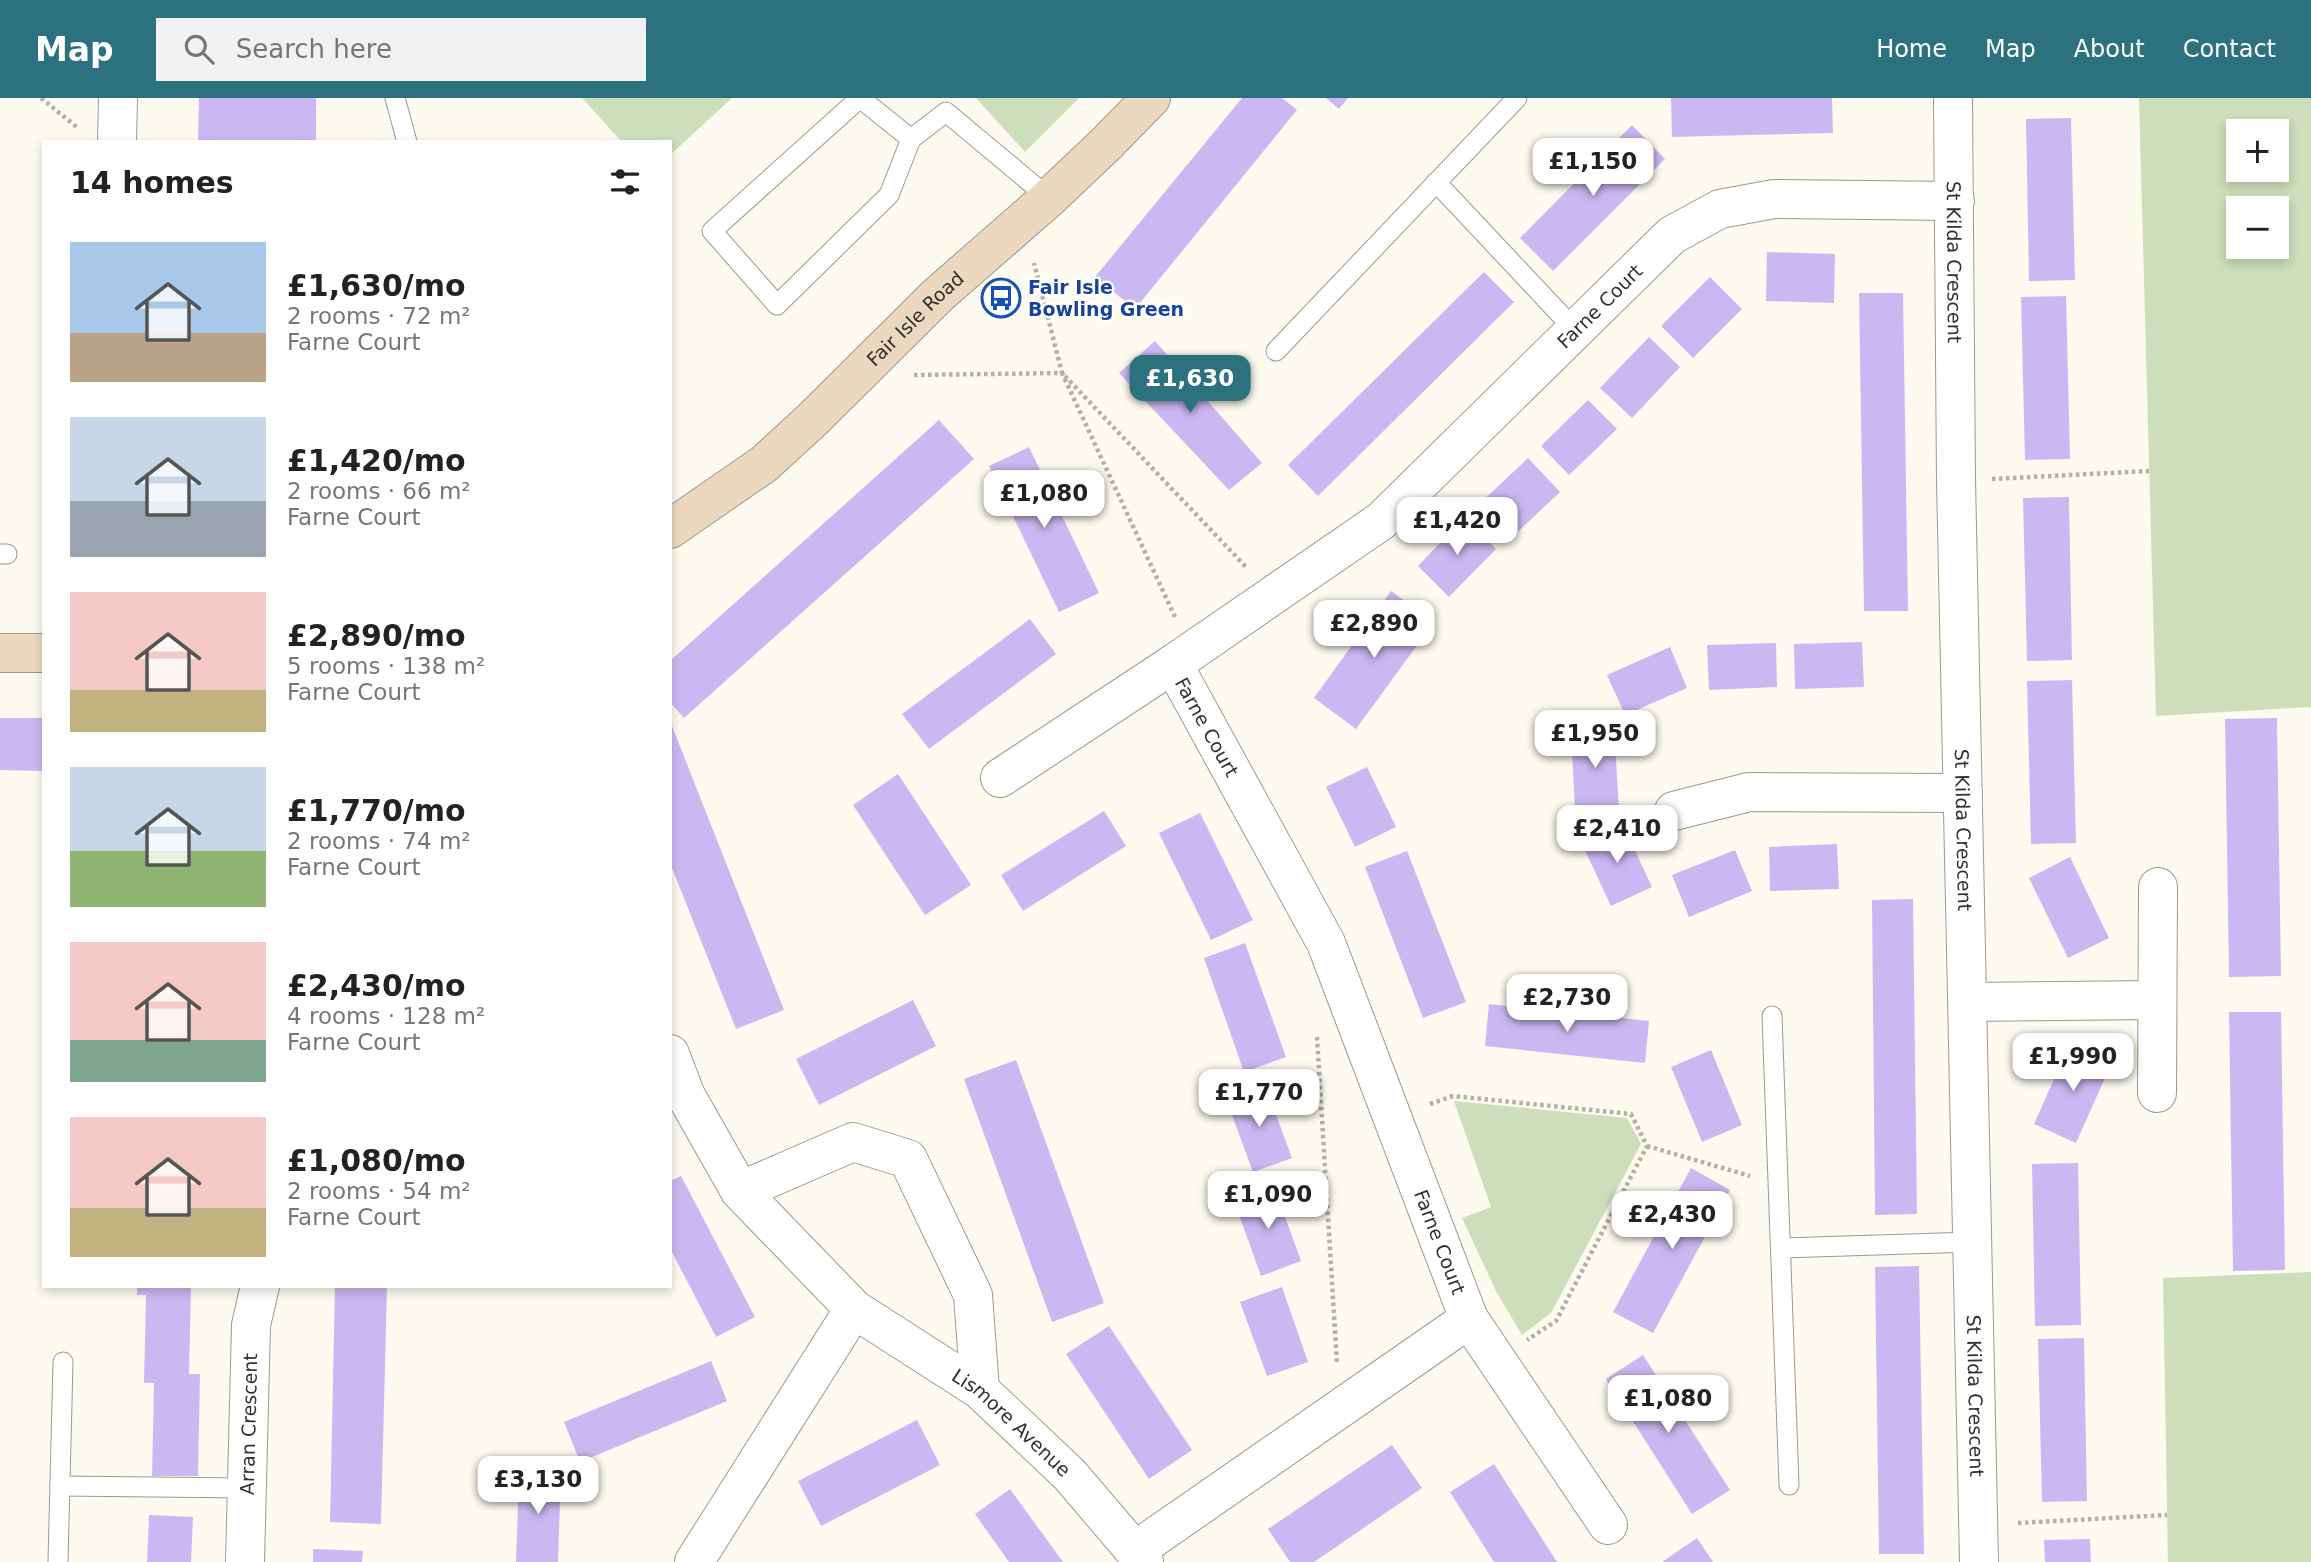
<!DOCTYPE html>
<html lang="en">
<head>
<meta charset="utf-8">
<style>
	body { margin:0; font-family:"DejaVu Sans",sans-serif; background:#f2f2f2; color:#222; height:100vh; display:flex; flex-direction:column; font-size:26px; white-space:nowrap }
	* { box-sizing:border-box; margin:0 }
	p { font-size:23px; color:#767676 }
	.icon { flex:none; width:38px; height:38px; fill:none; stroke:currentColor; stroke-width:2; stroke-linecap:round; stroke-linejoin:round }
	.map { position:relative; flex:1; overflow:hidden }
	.drawer { position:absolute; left:42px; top:42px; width:630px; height:1148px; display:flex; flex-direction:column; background:#fff; border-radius:0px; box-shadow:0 4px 10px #0003 }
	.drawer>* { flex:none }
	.fabs { position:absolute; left:2226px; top:21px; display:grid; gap:14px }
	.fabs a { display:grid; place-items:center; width:63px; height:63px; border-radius:0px; background:#fff; box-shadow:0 4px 10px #0003; font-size:35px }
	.price { position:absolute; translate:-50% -60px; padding:0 16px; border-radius:14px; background:#fff; color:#222; font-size:23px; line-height:46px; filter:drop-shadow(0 2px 4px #0008) }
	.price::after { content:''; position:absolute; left:50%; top:42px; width:21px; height:16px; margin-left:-10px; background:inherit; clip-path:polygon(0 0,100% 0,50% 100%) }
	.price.selected { background:#2b727e; color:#fff }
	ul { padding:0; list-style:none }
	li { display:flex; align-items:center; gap:21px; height:175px; padding:0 28px }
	li span { display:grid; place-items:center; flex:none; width:196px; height:140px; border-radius:0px; color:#555 }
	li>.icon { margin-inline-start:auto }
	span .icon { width:84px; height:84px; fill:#fffc; stroke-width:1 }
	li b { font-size:30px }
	h2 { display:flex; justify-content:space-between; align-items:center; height:84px; padding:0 28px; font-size:30px }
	header { display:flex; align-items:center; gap:42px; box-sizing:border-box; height:98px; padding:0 35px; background:#2b727e; color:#fff }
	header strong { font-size:33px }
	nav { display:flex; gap:38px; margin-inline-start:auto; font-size:24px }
	.search { width:490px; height:63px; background:#f2f2f2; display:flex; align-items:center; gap:18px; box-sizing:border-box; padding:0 24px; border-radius:0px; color:#767676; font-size:26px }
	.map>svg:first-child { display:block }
	.green { fill:#cddeba; fill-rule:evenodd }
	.building { fill:#cbb8f2 }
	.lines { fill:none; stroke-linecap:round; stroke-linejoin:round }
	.lane-casing { stroke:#9c9a8f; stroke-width:21 }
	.street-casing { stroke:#9c9a8f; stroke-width:40 }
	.secondary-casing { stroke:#9c9a8f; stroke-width:40 }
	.path { stroke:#b2b0a7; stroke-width:4.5; stroke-dasharray:3.5 3.5; stroke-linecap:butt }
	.lane { stroke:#fff; stroke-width:19 }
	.street { stroke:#fff; stroke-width:38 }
	.secondary { stroke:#ebd8be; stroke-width:38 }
	.labels { text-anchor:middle; stroke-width:5; stroke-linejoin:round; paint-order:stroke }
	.street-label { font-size:19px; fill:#31302c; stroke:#fff }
	.transit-label { font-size:19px; font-weight:bold; fill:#164399; stroke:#fff; text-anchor:start }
</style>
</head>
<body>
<header>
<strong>Map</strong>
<div class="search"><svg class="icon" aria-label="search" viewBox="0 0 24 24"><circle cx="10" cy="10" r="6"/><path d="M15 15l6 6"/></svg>Search here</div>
<nav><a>Home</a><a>Map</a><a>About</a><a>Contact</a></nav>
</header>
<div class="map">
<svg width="2311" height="1464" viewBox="0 0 2311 1464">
	<rect width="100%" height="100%" fill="#fdfaef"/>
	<g class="green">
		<polygon points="582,0 732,0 670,57 670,44 622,44"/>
		<polygon points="976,0 1079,0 1025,54"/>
		<path d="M2139,0H2311V609L2156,618ZM2277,33V72H2238V33ZM2277,110V149H2238V110Z"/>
		<polygon points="1454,1003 1627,1020 1641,1046 1551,1215 1522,1237 1496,1193 1462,1120 1491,1109"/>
		<polygon points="2311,1174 2311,1464 2168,1464 2163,1180"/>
	</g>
	<g class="building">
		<polygon points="199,0 316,0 316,44 198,44"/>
		<polygon points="1242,0 1282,0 1297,12 1135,211 1095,179"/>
		<polygon points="1326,0 1348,0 1339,11"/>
		<polygon points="1671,0 1832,0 1833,35 1672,39"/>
		<polygon points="2071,20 2075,182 2029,183 2026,21"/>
		<polygon points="1632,27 1665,61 1553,173 1520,140"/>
		<polygon points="1767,154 1835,156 1834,205 1766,203"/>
		<polygon points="1484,174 1514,204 1318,398 1288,367"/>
		<polygon points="1710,179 1742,211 1693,260 1661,228"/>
		<polygon points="1859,195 1903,195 1908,513 1864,513"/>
		<polygon points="2066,198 2070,361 2025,362 2021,199"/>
		<polygon points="1649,239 1680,269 1632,320 1600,290"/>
		<polygon points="1155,243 1262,365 1229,392 1119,275"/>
		<polygon points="1588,302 1617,331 1569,377 1541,348"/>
		<polygon points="939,322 974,361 684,620 670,604 670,563"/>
		<polygon points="1029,349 1099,495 1059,514 989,368"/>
		<polygon points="1528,360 1560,394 1509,442 1477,408"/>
		<polygon points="2069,399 2072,562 2027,563 2023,400"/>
		<polygon points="1464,420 1496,451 1449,499 1418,468"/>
		<polygon points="1391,493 1434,524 1356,631 1314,600"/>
		<polygon points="1030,521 1056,556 929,651 902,616"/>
		<polygon points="1862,544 1864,589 1795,591 1794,546"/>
		<polygon points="1776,545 1777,589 1709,592 1707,547"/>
		<polygon points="1670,549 1687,590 1625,617 1607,577"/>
		<polygon points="2072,582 2076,745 2031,746 2027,583"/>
		<polygon points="0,620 44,620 44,673 0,672"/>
		<polygon points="2277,620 2281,878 2229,879 2225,621"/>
		<polygon points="670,623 784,912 736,931 670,765"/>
		<polygon points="1614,631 1619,711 1575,713 1571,633"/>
		<polygon points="1367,669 1396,729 1355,749 1326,689"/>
		<polygon points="898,676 971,787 925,817 853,707"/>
		<polygon points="1104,713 1126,748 1023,813 1001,777"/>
		<polygon points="1200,715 1253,822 1211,842 1159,735"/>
		<polygon points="1623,727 1652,789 1611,808 1582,746"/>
		<polygon points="1837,746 1839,791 1770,793 1769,749"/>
		<polygon points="1735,752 1752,793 1689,819 1672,777"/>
		<polygon points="1407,753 1466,904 1423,920 1365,769"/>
		<polygon points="2070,759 2109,840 2068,860 2029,780"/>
		<polygon points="1913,801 1917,1116 1875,1117 1872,802"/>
		<polygon points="1245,845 1286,959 1244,974 1204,860"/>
		<polygon points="913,902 936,948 819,1007 796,961"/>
		<polygon points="1489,906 1649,923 1645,965 1485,948"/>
		<polygon points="2229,914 2281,914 2285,1172 2233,1173"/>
		<polygon points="2070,945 2112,964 2076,1045 2034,1026"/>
		<polygon points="1711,952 1742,1027 1702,1044 1671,969"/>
		<polygon points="1016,962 1104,1205 1052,1224 964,981"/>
		<polygon points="1265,987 1292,1060 1253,1074 1226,1001"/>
		<polygon points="2078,1065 2081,1227 2035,1228 2032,1066"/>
		<polygon points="1691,1070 1730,1092 1653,1235 1613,1214"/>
		<polygon points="681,1078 755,1219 716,1239 670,1150 670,1083"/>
		<polygon points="1274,1088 1301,1163 1261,1178 1234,1103"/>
		<polygon points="1919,1168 1924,1456 1879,1456 1875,1169"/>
		<polygon points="137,1188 191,1188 189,1276 200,1276 198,1378 152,1378 154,1285 144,1285 146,1197 137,1197"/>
		<polygon points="335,1188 387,1188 381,1426 330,1424"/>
		<polygon points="1282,1189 1308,1264 1267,1278 1240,1204"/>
		<polygon points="1109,1228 1192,1352 1149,1381 1066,1256"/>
		<polygon points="2084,1240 2087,1403 2042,1404 2038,1241"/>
		<polygon points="1643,1257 1730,1392 1692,1416 1606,1281"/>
		<polygon points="711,1263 727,1303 580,1364 564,1324"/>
		<polygon points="917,1322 940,1367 821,1428 798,1383"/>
		<polygon points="1392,1347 1422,1390 1314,1464 1290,1464 1268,1431"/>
		<polygon points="1494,1366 1557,1464 1494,1464 1450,1394"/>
		<polygon points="519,1372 561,1373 558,1464 516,1464"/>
		<polygon points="1010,1391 1063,1464 1009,1464 975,1416"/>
		<polygon points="149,1417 193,1419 191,1464 147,1464"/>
		<polygon points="1697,1440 1713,1464 1662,1464"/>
		<polygon points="2090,1441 2091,1464 2045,1464 2044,1442"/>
		<polygon points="313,1451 363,1453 362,1464 313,1464"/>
	</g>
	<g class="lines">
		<defs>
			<g id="lane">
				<polyline points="395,0 407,44"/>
				<polyline points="911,41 860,0 712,133 777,207 889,97 911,41 946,14 1049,100"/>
				<polyline points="1436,84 1575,232"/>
				<polyline points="1276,253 1517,0"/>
				<polyline points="0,456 7,456"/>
				<polyline points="1772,918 1789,1387"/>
				<polyline points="1782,1150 1973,1144"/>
				<polyline points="60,1388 247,1390"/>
				<polyline points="58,1464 63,1264"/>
			</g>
			<g id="street">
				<path id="s1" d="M1953,0L1956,382L1979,1464"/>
				<polyline points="117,44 118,0"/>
				<polyline points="1000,680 1173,566"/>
				<polyline points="1674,713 1749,694 1963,695"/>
				<polyline points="1968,904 2156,902"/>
				<path id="s2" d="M670,956L686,998L740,1093L854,1211L980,1292L1070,1377L1144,1464"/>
				<polyline points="2157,995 2158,789"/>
				<polyline points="740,1093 853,1044 908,1061 973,1197 980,1292"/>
				<path id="s3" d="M1608,1427L1469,1221L1326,845L1173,566L1381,423L1672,137L1720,111L1774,101L1955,103"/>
				<polyline points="1136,1452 1469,1221"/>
				<path id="s4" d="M245,1464L251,1227L260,1188"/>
				<polyline points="694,1464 854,1211"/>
			</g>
			<g id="secondary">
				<path id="s5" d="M670,431L764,366L812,322L938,197L1049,100L1106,46L1151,0"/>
				<polyline points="0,555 44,555"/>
			</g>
		</defs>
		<use href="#lane" class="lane-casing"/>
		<use href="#street" class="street-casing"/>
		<use href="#secondary" class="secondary-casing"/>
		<g class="path">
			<polyline points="41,0 78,30"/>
			<polyline points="914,277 1062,275 1034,165"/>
			<polyline points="1992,381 2149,373"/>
			<polyline points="1175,519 1062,275 1246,469"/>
			<polyline points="1317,939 1337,1265"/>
			<polyline points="1430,1006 1453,998 1631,1016 1647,1048 1556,1223 1527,1242"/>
			<polyline points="1647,1048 1750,1078"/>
			<polyline points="2018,1425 2167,1417"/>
		</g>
		<use href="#lane" class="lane"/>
		<use href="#street" class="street"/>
		<use href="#secondary" class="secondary"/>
	</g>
	<defs>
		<symbol id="bus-ring" viewBox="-11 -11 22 22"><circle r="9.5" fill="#fff" stroke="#1a4fb4" stroke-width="1.5"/><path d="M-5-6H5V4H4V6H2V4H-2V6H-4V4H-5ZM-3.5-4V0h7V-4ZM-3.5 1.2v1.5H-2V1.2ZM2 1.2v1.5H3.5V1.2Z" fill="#1a4fb4"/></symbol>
	</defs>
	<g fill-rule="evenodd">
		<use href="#bus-ring" x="979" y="178" width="44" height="44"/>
	</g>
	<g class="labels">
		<g class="street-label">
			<text dy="7" stroke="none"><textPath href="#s1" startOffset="164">St Kilda Crescent</textPath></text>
			<text dy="7" stroke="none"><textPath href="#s3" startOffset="1528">Farne Court</textPath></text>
			<text dy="7" stroke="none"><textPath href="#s5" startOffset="324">Fair Isle Road</textPath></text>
			<text transform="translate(1207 629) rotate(61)" y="7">Farne Court</text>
			<text dy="7" stroke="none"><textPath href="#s1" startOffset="732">St Kilda Crescent</textPath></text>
			<text transform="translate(1440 1144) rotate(69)" y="7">Farne Court</text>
			<text dy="7" stroke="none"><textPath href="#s1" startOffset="1298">St Kilda Crescent</textPath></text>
			<text dy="7" stroke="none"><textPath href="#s4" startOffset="138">Arran Crescent</textPath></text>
			<text dy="7" stroke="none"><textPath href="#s2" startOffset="513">Lismore Avenue</textPath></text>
		</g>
		<g class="transit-label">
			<text x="1028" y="196">Fair Isle<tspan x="1028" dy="22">Bowling Green</tspan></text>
		</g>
	</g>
</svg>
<div class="fabs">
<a>+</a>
<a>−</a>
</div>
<b class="price" style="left:1593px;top:100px">£1,150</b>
<b class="price selected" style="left:1190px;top:317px">£1,630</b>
<b class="price" style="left:1044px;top:432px">£1,080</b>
<b class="price" style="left:1457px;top:459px">£1,420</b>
<b class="price" style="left:1374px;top:562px">£2,890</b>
<b class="price" style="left:1595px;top:672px">£1,950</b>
<b class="price" style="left:1617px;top:767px">£2,410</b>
<b class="price" style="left:1567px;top:936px">£2,730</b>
<b class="price" style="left:2073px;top:995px">£1,990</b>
<b class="price" style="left:1259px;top:1031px">£1,770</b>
<b class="price" style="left:1268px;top:1133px">£1,090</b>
<b class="price" style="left:1672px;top:1153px">£2,430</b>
<b class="price" style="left:1668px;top:1337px">£1,080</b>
<b class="price" style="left:538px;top:1418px">£3,130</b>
<section class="drawer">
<h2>14 homes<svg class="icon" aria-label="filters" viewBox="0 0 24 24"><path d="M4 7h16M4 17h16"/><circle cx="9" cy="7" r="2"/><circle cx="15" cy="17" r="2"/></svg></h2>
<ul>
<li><span style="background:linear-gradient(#a9c7e8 65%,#b9a48a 0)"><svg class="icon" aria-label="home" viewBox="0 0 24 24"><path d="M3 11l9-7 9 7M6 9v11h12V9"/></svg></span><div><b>£1,630/mo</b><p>2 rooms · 72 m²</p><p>Farne Court</p></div></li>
<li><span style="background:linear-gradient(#c9d6e8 60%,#9aa5b1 0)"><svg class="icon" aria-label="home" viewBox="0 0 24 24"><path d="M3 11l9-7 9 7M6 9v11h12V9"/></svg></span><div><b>£1,420/mo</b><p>2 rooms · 66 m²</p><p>Farne Court</p></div></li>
<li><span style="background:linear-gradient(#f6c9c9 70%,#c2b280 0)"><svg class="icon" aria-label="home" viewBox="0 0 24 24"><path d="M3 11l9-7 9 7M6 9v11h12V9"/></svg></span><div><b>£2,890/mo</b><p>5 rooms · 138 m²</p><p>Farne Court</p></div></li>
<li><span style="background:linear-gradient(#c9d6e8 60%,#8fb573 0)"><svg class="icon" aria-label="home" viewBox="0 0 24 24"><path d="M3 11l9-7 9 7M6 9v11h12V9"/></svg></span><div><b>£1,770/mo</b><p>2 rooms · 74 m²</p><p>Farne Court</p></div></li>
<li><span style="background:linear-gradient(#f6c9c9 70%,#7fa58c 0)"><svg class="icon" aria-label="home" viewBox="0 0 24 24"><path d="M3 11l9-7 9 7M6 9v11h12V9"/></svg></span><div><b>£2,430/mo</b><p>4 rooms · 128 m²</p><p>Farne Court</p></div></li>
<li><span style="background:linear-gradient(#f6c9c9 65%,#c2b280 0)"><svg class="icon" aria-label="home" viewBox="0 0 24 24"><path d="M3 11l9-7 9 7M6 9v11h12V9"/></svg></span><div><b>£1,080/mo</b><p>2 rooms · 54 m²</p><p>Farne Court</p></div></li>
</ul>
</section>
</div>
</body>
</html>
